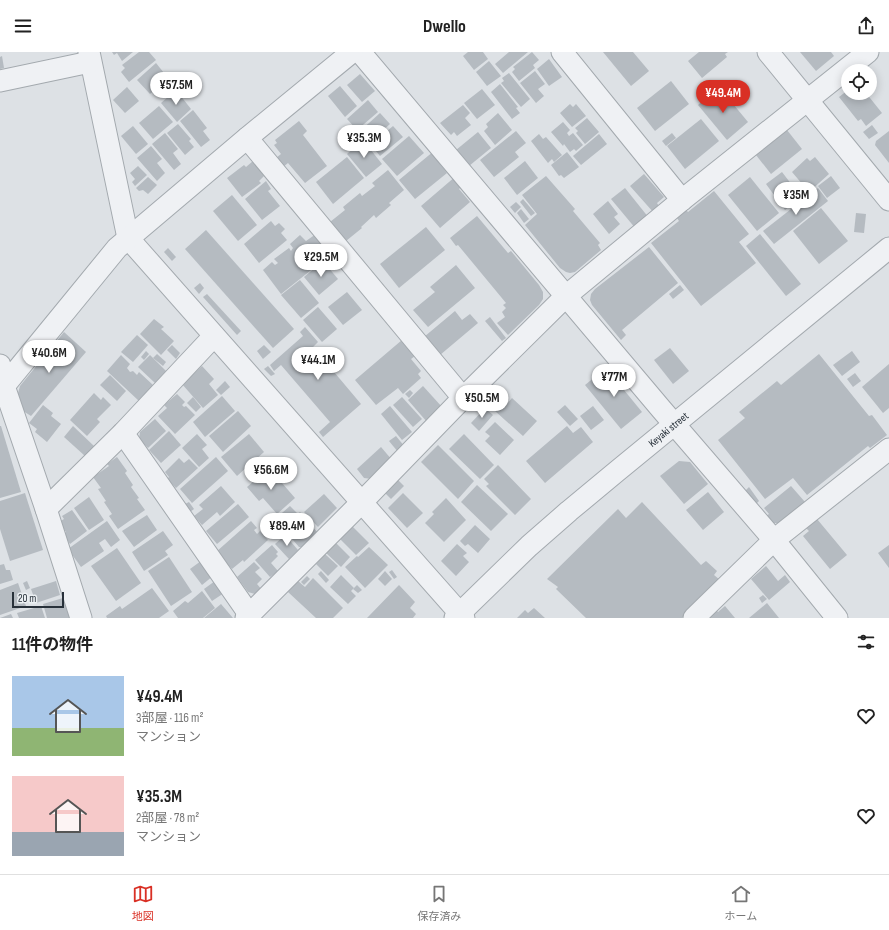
<!DOCTYPE html>
<html lang="ja">
<head>
<meta charset="utf-8">
<style>
	body { margin:0; font-family:"Sofia Sans Condensed","Noto Sans JP",sans-serif; background:#f2f2f2; color:#222; height:100vh; display:flex; flex-direction:column; font-size:15px; white-space:nowrap }
	* { box-sizing:border-box; margin:0 }
	p { font-size:13px; color:#767676 }
	.icon { flex:none; width:22px; height:22px; fill:none; stroke:currentColor; stroke-width:2; stroke-linecap:round; stroke-linejoin:round }
	.map { position:relative; height:566px; overflow:hidden }
	.details { display:flex; flex-direction:column; background:#fff; flex:1 }
	.details>* { flex:none }
	.controls { position:absolute; left:841px; top:12px; display:grid; gap:8px }
	.controls a { display:grid; place-items:center; width:36px; height:36px; border-radius:50%; background:#fff; box-shadow:0 2px 10px #0003; font-size:20px }
	.scale { position:absolute; left:12px; bottom:10px; width:52px; box-sizing:border-box; padding-left:4px; border:2px solid #28313a; border-top:0; font-size:11px; line-height:14px; white-space:nowrap; color:#28313a; -webkit-text-stroke:3px #ecf0f3; paint-order:stroke }
	.price { position:absolute; translate:-50% -34px; padding:0 9px; border-radius:14px; background:#fff; color:#222; font-size:13px; line-height:26px; filter:drop-shadow(0 1px 2px #0008) }
	.price::after { content:''; position:absolute; left:50%; top:24px; width:12px; height:9px; margin-left:-6px; background:inherit; clip-path:polygon(0 0,100% 0,50% 100%) }
	.price.selected { background:#d93025; color:#fff }
	ul { padding:0; list-style:none }
	li { display:flex; align-items:center; gap:12px; height:100px; padding:0 12px }
	li span { display:grid; place-items:center; flex:none; width:112px; height:80px; border-radius:0px; color:#555 }
	li>.icon { margin-inline-start:auto }
	span .icon { width:48px; height:48px; fill:#fffc; stroke-width:1 }
	li b { font-size:17px }
	h2 { display:flex; justify-content:space-between; align-items:center; height:48px; padding:0 12px; font-size:17px }
	header { display:flex; justify-content:space-between; align-items:center; height:52px; padding:0 12px; background:#fff; font-size:18px; font-weight:700 }
	.menu { display:flex; justify-content:space-around; align-items:center; height:56px; border-top:1px solid #e0e0e0; background:#fff; font-size:11px; color:#767676 }
	.menu a { display:grid; justify-items:center; gap:2px }
	.menu .selected { color:#d93025 }
	.map>svg:first-child { display:block }
	.building { fill:#b5bbc1 }
	.lines { fill:none; stroke-linecap:round; stroke-linejoin:round }
	.minor-casing { stroke:#a3a9ae; stroke-width:23 }
	.minor { stroke:#eff1f4; stroke-width:21 }
	.labels { text-anchor:middle; stroke-width:4; stroke-linejoin:round; paint-order:stroke }
	.street-label { font-size:11px; fill:#28313a; stroke:#ecf0f3 }
</style>
</head>
<body>
<header><svg class="icon" aria-label="menu" viewBox="0 0 24 24"><path d="M4 6h16M4 12h16M4 18h16"/></svg>Dwello<svg class="icon" aria-label="share" viewBox="0 0 24 24"><path d="M12 15V3M7 8l5-5 5 5M5 13v7h14v-7"/></svg></header>
<div class="map">
<svg width="889" height="566" viewBox="0 0 889 566">
	<rect width="100%" height="100%" fill="#dde1e5"/>
	<g class="building">
		<polygon points="112,0 133,0 122,9 117,1 114,3"/>
		<polygon points="139,0 149,0 156,8 129,30 121,20 125,16 122,13"/>
		<polygon points="468,0 483,0 488,7 474,18 463,4"/>
		<polygon points="509,0 528,0 503,21 495,12"/>
		<polygon points="532,0 539,8 533,13 535,16 519,29 512,20 515,17 513,15"/>
		<polygon points="603,0 633,0 649,19 631,34"/>
		<polygon points="699,0 728,0 725,2 727,5 702,26 688,9"/>
		<polygon points="800,0 831,0 834,4 816,19"/>
		<polygon points="2,4 4,16 0,17 0,5"/>
		<polygon points="549,7 562,25 549,34 537,17"/>
		<polygon points="489,9 501,24 487,34 476,20"/>
		<polygon points="156,11 168,26 150,42 137,28"/>
		<polygon points="535,19 545,32 538,37 544,44 536,51 520,31"/>
		<polygon points="509,21 530,47 521,55 501,31 504,29 502,26"/>
		<polygon points="360,22 375,39 362,50 347,33"/>
		<polygon points="671,29 689,52 655,79 637,56"/>
		<polygon points="500,32 518,55 516,56 520,61 512,67 491,40"/>
		<polygon points="340,34 357,54 345,65 328,44"/>
		<polygon points="127,35 139,49 125,61 113,48"/>
		<polygon points="719,35 748,70 727,88 698,53"/>
		<polygon points="482,37 495,53 477,67 464,51"/>
		<polygon points="176,38 191,57 177,70 161,51"/>
		<polygon points="848,38 848,41 866,41 882,61 866,74 861,67 858,69 839,45"/>
		<polygon points="368,48 378,60 357,78 347,67"/>
		<polygon points="570,52 573,55 576,52 586,64 572,75 560,61"/>
		<polygon points="463,53 470,61 465,66 471,73 457,84 454,80 451,83 440,71"/>
		<polygon points="159,54 173,70 153,87 139,71"/>
		<polygon points="193,58 207,76 203,79 210,88 201,95 180,69"/>
		<polygon points="380,61 390,72 369,91 359,80"/>
		<polygon points="498,61 512,78 495,93 484,79 488,75 486,72"/>
		<polygon points="587,66 599,80 585,92 576,81 578,79 575,76"/>
		<polygon points="701,67 719,89 685,117 667,94"/>
		<polygon points="299,69 307,79 303,83 327,114 305,131 288,111 283,115 276,106 281,102 274,93 277,91 275,88"/>
		<polygon points="563,70 570,78 567,81 569,84 573,81 583,93 576,99 574,97 570,100 564,92 563,94 551,80"/>
		<polygon points="178,72 191,87 189,89 194,95 185,103 167,81"/>
		<polygon points="872,73 878,81 869,87 863,80"/>
		<polygon points="133,74 148,92 136,102 121,84"/>
		<polygon points="393,74 403,85 380,104 371,93"/>
		<polygon points="787,78 802,97 771,122 756,103"/>
		<polygon points="516,79 526,91 515,100 519,105 494,125 480,108"/>
		<polygon points="889,79 889,111 875,93 876,89"/>
		<polygon points="478,80 491,96 469,114 456,98"/>
		<polygon points="165,81 178,97 173,101 181,112 174,118 152,92"/>
		<polygon points="672,81 676,86 666,94 662,89"/>
		<polygon points="539,82 543,87 546,85 562,103 554,110 552,107 548,111 531,89"/>
		<polygon points="599,82 607,92 581,113 573,104"/>
		<polygon points="409,84 424,101 397,124 382,107"/>
		<polygon points="363,88 382,112 366,125 347,102"/>
		<polygon points="151,94 162,107 157,111 165,121 157,129 137,106"/>
		<polygon points="434,99 442,108 439,111 447,121 415,147 399,128"/>
		<polygon points="567,100 579,115 564,126 561,123 559,124 551,113"/>
		<polygon points="347,105 364,126 333,152 316,130"/>
		<polygon points="815,105 829,122 809,140 792,120 807,106 810,109"/>
		<polygon points="253,109 264,124 259,129 261,131 242,145 227,126 244,113 246,115"/>
		<polygon points="525,109 538,126 517,143 504,126"/>
		<polygon points="138,114 147,123 135,134 132,130 135,127 130,121"/>
		<polygon points="388,118 404,138 389,151 391,153 376,166 374,163 361,175 362,176 346,189 330,170 345,158 343,155 360,141 362,144 375,134 372,131"/>
		<polygon points="782,120 795,137 792,140 798,148 785,158 766,132"/>
		<polygon points="644,122 664,145 657,151 660,156 654,161 630,134"/>
		<polygon points="456,124 463,133 459,137 470,150 440,176 421,154"/>
		<polygon points="546,124 575,157 573,159 600,191 598,193 601,198 575,220 570,221 566,220 560,216 525,173 537,162 522,143"/>
		<polygon points="831,124 840,136 827,146 818,134"/>
		<polygon points="148,125 157,133 148,142 143,138 139,139 136,136"/>
		<polygon points="750,125 779,161 757,179 728,143"/>
		<polygon points="266,129 271,137 268,139 280,154 262,168 245,147"/>
		<polygon points="625,136 649,166 636,177 611,147"/>
		<polygon points="818,136 828,149 774,192 763,179"/>
		<polygon points="714,139 749,182 739,190 756,211 701,254 651,191 679,169 677,166 686,158 688,160"/>
		<polygon points="232,143 257,173 238,189 213,159"/>
		<polygon points="523,147 535,161 531,164 520,150"/>
		<polygon points="608,149 618,162 614,165 620,172 609,182 593,162"/>
		<polygon points="516,150 521,155 515,161 510,155"/>
		<polygon points="821,156 848,189 819,212 793,179"/>
		<polygon points="521,157 529,167 524,171 517,161"/>
		<polygon points="856,161 866,162 864,181 854,180"/>
		<polygon points="477,164 508,201 511,199 539,233 543,240 543,247 539,253 508,283 497,271 505,265 502,260 506,256 503,253 506,251 458,193 456,194 450,186"/>
		<polygon points="271,169 275,174 279,171 285,177 281,181 287,188 259,211 244,192"/>
		<polygon points="426,175 445,198 399,236 380,212"/>
		<polygon points="206,178 294,277 273,296 185,197"/>
		<polygon points="316,182 327,195 315,205 320,211 281,242 263,218 272,210 275,213 278,211 274,207 289,196 291,199 293,196 290,192 300,183 306,189"/>
		<polygon points="760,182 801,232 786,244 746,194"/>
		<polygon points="649,195 678,231 622,278 626,283 621,288 592,253 590,248 591,242 595,237"/>
		<polygon points="168,196 176,205 172,209 164,200"/>
		<polygon points="323,209 338,227 319,243 304,225"/>
		<polygon points="456,213 475,236 428,275 413,258 435,240 430,235"/>
		<polygon points="300,228 319,251 301,266 281,243"/>
		<polygon points="200,231 204,236 199,242 194,236"/>
		<polygon points="680,233 684,238 673,247 669,242"/>
		<polygon points="347,240 362,258 343,273 328,255"/>
		<polygon points="207,242 241,279 237,283 203,245"/>
		<polygon points="318,255 337,277 322,290 303,268"/>
		<polygon points="455,259 462,268 470,262 478,271 440,303 424,285"/>
		<polygon points="490,265 506,286 502,289 485,269"/>
		<polygon points="154,267 164,275 161,277 174,289 161,303 140,282"/>
		<polygon points="305,275 318,290 313,295 361,352 323,385 319,380 330,370 281,313 274,319 270,313 303,284 300,280"/>
		<polygon points="64,280 86,300 31,364 20,357 18,348 18,341 20,334"/>
		<polygon points="137,283 148,293 133,310 121,300"/>
		<polygon points="402,288 415,304 411,307 421,319 418,322 421,326 403,342 398,336 376,353 355,328"/>
		<polygon points="172,293 180,301 176,307 167,298"/>
		<polygon points="264,293 271,300 263,307 257,299"/>
		<polygon points="670,296 689,319 673,332 654,308"/>
		<polygon points="146,299 149,302 144,308 141,305"/>
		<polygon points="852,299 860,310 842,324 833,313"/>
		<polygon points="157,302 166,310 163,314 153,306"/>
		<polygon points="819,302 869,364 872,363 887,383 870,396 868,394 807,443 793,426 765,447 718,388 745,366 739,360 777,329 781,333"/>
		<polygon points="121,303 130,312 127,316 130,320 133,319 137,323 139,320 153,333 139,349 107,319"/>
		<polygon points="150,303 166,319 155,331 138,315"/>
		<polygon points="889,312 889,356 883,361 862,335"/>
		<polygon points="202,314 214,327 209,332 218,343 203,356 182,332"/>
		<polygon points="268,314 275,322 271,324 264,317"/>
		<polygon points="606,316 642,360 621,377 585,333"/>
		<polygon points="855,321 861,329 853,335 847,327"/>
		<polygon points="110,323 126,339 117,349 100,333"/>
		<polygon points="225,329 230,335 221,343 216,338"/>
		<polygon points="423,334 442,355 427,370 408,348"/>
		<polygon points="410,338 413,341 409,346 405,342"/>
		<polygon points="94,341 101,348 103,345 111,353 97,367 100,370 87,384 70,368"/>
		<polygon points="177,342 185,350 182,353 184,355 186,354 195,363 175,382 158,364 167,356 164,353"/>
		<polygon points="222,344 235,359 205,385 193,370"/>
		<polygon points="193,345 201,355 196,360 187,351"/>
		<polygon points="402,345 422,367 413,375 393,353"/>
		<polygon points="512,346 537,369 523,384 495,359 502,350 506,353"/>
		<polygon points="43,353 53,361 51,364 61,372 47,390 35,380 37,377 29,371"/>
		<polygon points="565,353 578,367 570,374 557,360"/>
		<polygon points="390,354 412,380 402,388 381,362"/>
		<polygon points="593,354 604,368 591,378 580,364"/>
		<polygon points="485,356 493,363 479,379 471,371"/>
		<polygon points="238,359 251,374 223,400 209,384"/>
		<polygon points="155,367 166,379 148,396 139,387 140,380"/>
		<polygon points="495,370 514,388 500,403 485,389 490,384 485,380"/>
		<polygon points="0,374 1,374 21,440 0,446"/>
		<polygon points="73,374 94,394 85,404 64,385"/>
		<polygon points="567,374 573,381 581,375 593,390 545,431 526,409"/>
		<polygon points="169,379 181,393 161,411 149,398"/>
		<polygon points="197,382 207,393 202,397 209,406 199,415 182,396"/>
		<polygon points="249,382 264,400 237,424 221,405"/>
		<polygon points="464,382 494,413 480,427 449,397"/>
		<polygon points="396,384 405,395 398,400 389,389"/>
		<polygon points="438,393 474,429 458,447 421,410"/>
		<polygon points="381,395 392,408 372,427 364,426 357,417"/>
		<polygon points="117,405 127,419 125,421 133,433 131,435 139,446 137,447 145,458 118,477 109,464 112,462 104,450 106,449 98,437 101,436 93,425 109,414 107,412"/>
		<polygon points="216,405 228,419 192,451 180,437"/>
		<polygon points="179,406 184,411 189,407 198,416 176,436 167,427 169,425 165,420"/>
		<polygon points="679,409 690,410 708,432 684,452 660,424"/>
		<polygon points="498,413 531,447 515,463 486,434 489,432 484,427"/>
		<polygon points="269,416 295,446 277,462 263,446 259,449 247,435"/>
		<polygon points="397,427 404,434 391,447 384,440"/>
		<polygon points="477,433 508,462 491,479 461,450"/>
		<polygon points="221,434 235,450 220,464 217,460 202,473 194,464 203,457 199,453"/>
		<polygon points="791,434 805,450 779,471 767,471 763,466 769,462 764,456"/>
		<polygon points="749,435 759,449 755,453 744,440"/>
		<polygon points="708,440 724,460 703,478 686,458"/>
		<polygon points="25,441 43,498 10,509 0,477 0,449"/>
		<polygon points="403,441 423,461 407,476 388,456"/>
		<polygon points="324,442 337,456 318,475 304,460"/>
		<polygon points="89,445 104,468 89,478 74,456"/>
		<polygon points="446,446 466,468 444,490 425,471 434,462 432,460"/>
		<polygon points="189,450 194,457 190,460 185,452"/>
		<polygon points="642,450 701,513 706,509 717,519 714,523 720,528 682,566 586,566 556,537 558,535 547,527 618,457 626,466"/>
		<polygon points="238,452 249,465 217,492 206,479"/>
		<polygon points="290,454 298,462 300,460 318,481 302,495 299,495 275,467"/>
		<polygon points="72,458 87,479 70,492 63,482 66,480 59,470 64,467 62,464"/>
		<polygon points="147,463 157,478 134,495 122,479"/>
		<polygon points="817,467 847,503 830,517 803,484 809,479 806,476"/>
		<polygon points="107,469 120,488 111,495 105,487 99,491 104,499 81,515 68,497"/>
		<polygon points="251,469 257,476 254,478 257,482 260,479 268,488 244,510 243,508 232,517 216,500"/>
		<polygon points="475,473 490,487 478,501 468,492 465,494 460,489"/>
		<polygon points="352,475 353,475 369,491 356,503 339,486 346,476 349,478"/>
		<polygon points="163,479 173,493 165,499 168,503 144,519 132,500"/>
		<polygon points="285,483 298,498 289,507 275,492"/>
		<polygon points="335,490 350,505 341,515 325,500"/>
		<polygon points="457,492 467,501 463,504 469,510 456,524 441,509"/>
		<polygon points="272,493 278,500 276,502 278,504 271,511 278,519 270,525 255,508"/>
		<polygon points="889,493 889,516 878,501"/>
		<polygon points="369,495 388,513 365,536 345,515 357,504 358,505"/>
		<polygon points="117,496 141,531 116,549 91,514"/>
		<polygon points="325,502 338,514 328,524 316,512"/>
		<polygon points="169,505 192,540 171,554 148,519"/>
		<polygon points="201,509 213,524 202,533 190,517"/>
		<polygon points="254,510 260,516 255,520 262,527 257,532 262,538 255,542 248,540 237,525"/>
		<polygon points="4,512 6,518 10,518 13,528 0,532 0,513"/>
		<polygon points="766,514 778,529 785,523 790,530 769,548 751,527"/>
		<polygon points="392,518 397,525 394,527 389,520"/>
		<polygon points="321,519 329,528 326,531 318,522"/>
		<polygon points="385,519 392,527 385,534 378,527"/>
		<polygon points="341,523 354,536 350,540 351,539 356,544 348,552 330,535"/>
		<polygon points="307,524 310,527 304,533 301,530"/>
		<polygon points="313,526 343,556 333,566 316,566 288,540 298,529 305,535"/>
		<polygon points="27,529 30,536 26,538 23,531"/>
		<polygon points="56,529 60,543 36,551 31,537"/>
		<polygon points="215,529 224,541 212,549 204,537"/>
		<polygon points="18,531 26,554 0,563 0,538"/>
		<polygon points="357,533 362,538 358,541 353,537"/>
		<polygon points="399,533 415,550 410,556 416,562 413,566 367,566"/>
		<polygon points="152,536 169,559 159,566 107,566 106,564 120,554 122,557"/>
		<polygon points="202,539 215,556 203,566 178,566 173,559 185,549 188,551"/>
		<polygon points="763,543 767,547 762,551 759,546"/>
		<polygon points="63,546 70,566 47,566 43,552"/>
		<polygon points="767,551 779,566 749,566"/>
		<polygon points="221,552 233,566 204,566"/>
		<polygon points="41,554 45,566 19,566 17,561"/>
		<polygon points="725,554 735,566 707,566 716,558 718,560"/>
		<polygon points="534,556 545,566 517,566 525,558 528,561"/>
		<polygon points="11,562 13,566 0,566"/>
	</g>
	<g class="lines">
		<defs>
			<g id="minor">
				<polyline points="89,0 128,186 464,566"/>
				<polyline points="360,0 662,358 774,488 837,566"/>
				<polyline points="562,0 682,148"/>
				<polyline points="768,0 889,148"/>
				<polyline points="0,29 90,10"/>
				<polyline points="247,86 463,346"/>
				<polyline points="0,313 4,334 46,457 81,566"/>
				<polyline points="0,339 117,196 247,86 352,0"/>
				<polyline points="123,381 249,562"/>
				<polyline points="46,457 123,381 214,284"/>
				<polyline points="246,566 361,451 463,346 566,244 682,148 868,0"/>
				<path id="s1" d="M455,566L529,494L569,459L616,420L889,196"/>
				<polyline points="694,566 774,488 889,397"/>
			</g>
		</defs>
		<use href="#minor" class="minor-casing"/>
		<use href="#minor" class="minor"/>
	</g>
	<g class="labels">
		<g class="street-label">
			<text dy="4" stroke="none"><textPath href="#s1" startOffset="285">Keyaki street</textPath></text>
		</g>
	</g>
</svg>
<div class="controls">
<a><svg class="icon" aria-label="locate" viewBox="0 0 24 24"><circle cx="12" cy="12" r="6"/><path d="M12 2v4M12 18v4M2 12h4M18 12h4"/></svg></a>
</div>
<div class="scale">20 m</div>
<b class="price" style="left:176px;top:54px">¥57.5M</b>
<b class="price selected" style="left:723px;top:62px">¥49.4M</b>
<b class="price" style="left:364px;top:107px">¥35.3M</b>
<b class="price" style="left:796px;top:164px">¥35M</b>
<b class="price" style="left:321px;top:226px">¥29.5M</b>
<b class="price" style="left:49px;top:322px">¥40.6M</b>
<b class="price" style="left:318px;top:329px">¥44.1M</b>
<b class="price" style="left:614px;top:346px">¥77M</b>
<b class="price" style="left:482px;top:367px">¥50.5M</b>
<b class="price" style="left:271px;top:439px">¥56.6M</b>
<b class="price" style="left:287px;top:495px">¥89.4M</b>
</div>
<section class="details">
<h2>11件の物件<svg class="icon" aria-label="filters" viewBox="0 0 24 24"><path d="M4 7h16M4 17h16"/><circle cx="9" cy="7" r="2"/><circle cx="15" cy="17" r="2"/></svg></h2>
<ul>
<li><span style="background:linear-gradient(#a9c7e8 65%,#8fb573 0)"><svg class="icon" aria-label="home" viewBox="0 0 24 24"><path d="M3 11l9-7 9 7M6 9v11h12V9"/></svg></span><div><b>¥49.4M</b><p>3部屋 · 116 m²</p><p>マンション</p></div><svg class="icon" aria-label="heart" viewBox="0 0 24 24"><path d="M12 20l-8-8c-3-5 5-10 8-4 3-6 11-1 8 4z"/></svg></li>
<li><span style="background:linear-gradient(#f6c9c9 70%,#9aa5b1 0)"><svg class="icon" aria-label="home" viewBox="0 0 24 24"><path d="M3 11l9-7 9 7M6 9v11h12V9"/></svg></span><div><b>¥35.3M</b><p>2部屋 · 78 m²</p><p>マンション</p></div><svg class="icon" aria-label="heart" viewBox="0 0 24 24"><path d="M12 20l-8-8c-3-5 5-10 8-4 3-6 11-1 8 4z"/></svg></li>
</ul>
</section>
<nav class="menu">
<a class="selected"><svg class="icon" aria-label="map" viewBox="0 0 24 24"><path d="M3 6l6-2 6 2 6-2v14l-6 2-6-2-6 2zM9 4v14M15 6v14"/></svg>地図</a>
<a><svg class="icon" aria-label="saved" viewBox="0 0 24 24"><path d="M7 4h10v16l-5-4-5 4z"/></svg>保存済み</a>
<a><svg class="icon" aria-label="home" viewBox="0 0 24 24"><path d="M3 11l9-7 9 7M6 9v11h12V9"/></svg>ホーム</a>
</nav>
</body>
</html>
